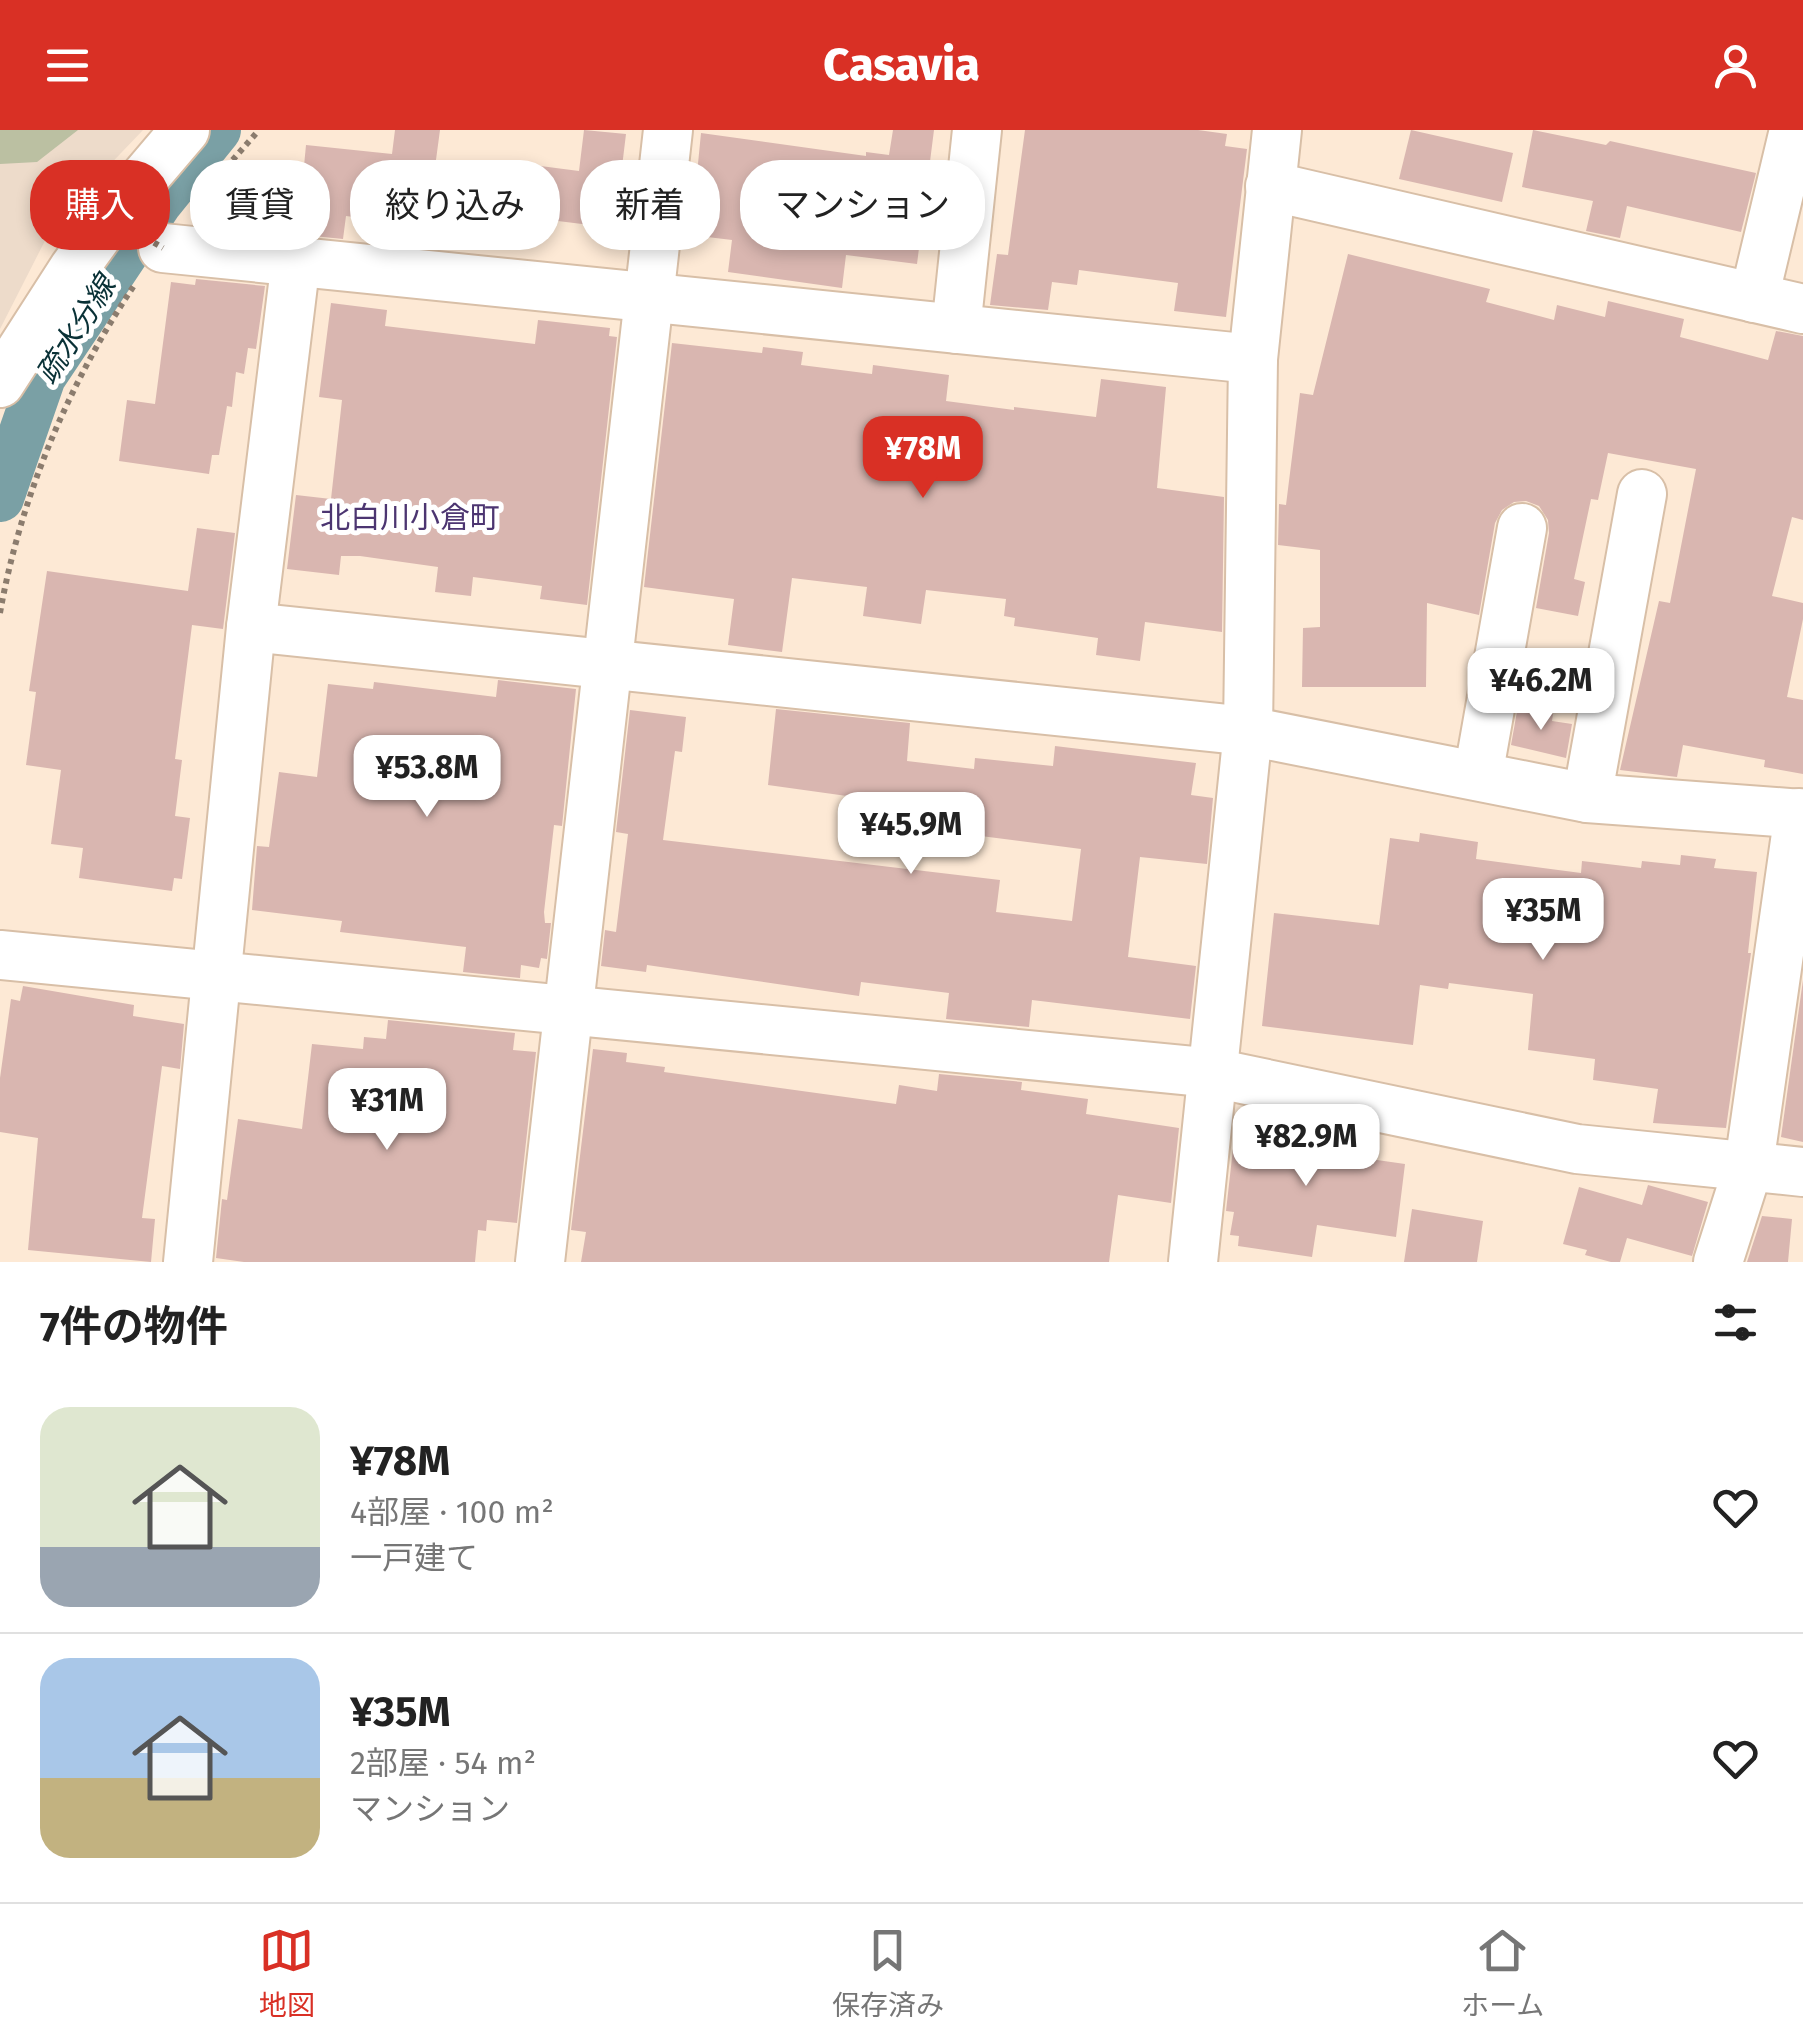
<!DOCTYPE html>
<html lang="ja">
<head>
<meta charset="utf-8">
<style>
	body { margin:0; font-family:"Fira Sans","Noto Sans JP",sans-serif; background:#f2f2f2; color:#222; height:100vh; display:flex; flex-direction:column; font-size:38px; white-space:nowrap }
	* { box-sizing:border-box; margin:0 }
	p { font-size:32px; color:#767676 }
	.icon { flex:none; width:55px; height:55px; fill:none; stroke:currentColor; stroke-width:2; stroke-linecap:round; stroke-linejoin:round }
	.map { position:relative; height:1132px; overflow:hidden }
	.drawer { display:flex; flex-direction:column; background:#fff; flex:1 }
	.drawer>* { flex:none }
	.top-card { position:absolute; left:30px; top:30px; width:1000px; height:90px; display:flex; gap:20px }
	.price { position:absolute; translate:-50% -85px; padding:0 22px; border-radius:20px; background:#fff; color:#222; font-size:32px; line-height:65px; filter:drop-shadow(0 2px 5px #0008) }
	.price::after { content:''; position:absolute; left:50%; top:60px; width:30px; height:22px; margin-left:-15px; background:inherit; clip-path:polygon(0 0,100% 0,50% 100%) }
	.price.selected { background:#d93025; color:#fff }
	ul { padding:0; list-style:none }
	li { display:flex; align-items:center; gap:30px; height:250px; padding:0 40px }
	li+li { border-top:2px solid #e0e0e0 }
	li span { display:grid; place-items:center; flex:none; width:280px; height:200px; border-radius:30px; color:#555 }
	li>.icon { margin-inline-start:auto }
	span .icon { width:120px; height:120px; fill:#fffc; stroke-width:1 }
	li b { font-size:42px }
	h2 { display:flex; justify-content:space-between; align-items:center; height:120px; padding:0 40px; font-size:42px }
	.tag { padding:0 35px; border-radius:40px; background:#fff; box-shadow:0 5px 15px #0003; font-size:35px; line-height:90px }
	.tag.selected { background:#d93025; color:#fff }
	header { display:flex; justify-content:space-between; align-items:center; height:130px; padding:0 40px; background:#d93025; color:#fff; font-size:45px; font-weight:800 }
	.dock { display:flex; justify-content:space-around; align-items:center; height:140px; border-top:2px solid #e0e0e0; background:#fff; font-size:28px; color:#767676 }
	.dock a { display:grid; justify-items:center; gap:5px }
	.dock .selected { color:#d93025 }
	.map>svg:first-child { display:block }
	.education { fill:#eddbca }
	.green { fill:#bbc0a2 }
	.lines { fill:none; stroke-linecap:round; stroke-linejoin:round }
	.canal { stroke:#7aa0a5; stroke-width:48 }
	.building { fill:#d9b6b0 }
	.minor-casing { stroke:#d8bfa7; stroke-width:52 }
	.path { stroke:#8b7c6e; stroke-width:6; stroke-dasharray:5 5; stroke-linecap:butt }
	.minor { stroke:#fff; stroke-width:48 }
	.path-bridge { stroke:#8b7c6e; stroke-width:6; stroke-dasharray:5 5; stroke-linecap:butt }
	.labels { text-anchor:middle; stroke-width:10; stroke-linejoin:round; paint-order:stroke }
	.water-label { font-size:30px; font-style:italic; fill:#093136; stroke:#fff }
	.neighbourhood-label { font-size:30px; fill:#4c3571; stroke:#fff }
</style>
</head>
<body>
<header><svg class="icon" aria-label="menu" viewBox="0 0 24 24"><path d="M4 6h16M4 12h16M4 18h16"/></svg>Casavia<svg class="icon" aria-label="person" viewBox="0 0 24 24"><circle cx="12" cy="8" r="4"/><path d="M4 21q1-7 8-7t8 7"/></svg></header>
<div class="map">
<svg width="1803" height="1132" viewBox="0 0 1803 1132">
	<rect width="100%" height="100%" fill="#fde9d5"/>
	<polygon class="education" points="0,0 143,0 54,93 0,199"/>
	<polygon class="green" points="0,0 78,0 37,32 0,34"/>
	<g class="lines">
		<polyline class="canal" points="0,368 42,247 158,73 217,0"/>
	</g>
	<g class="building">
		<polygon points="395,0 440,0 427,97 346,86 343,109 215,96 218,72 262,77 264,58 297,62 298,57 302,57 306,15 392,24"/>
		<polygon points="584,0 626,4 621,45 629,46 622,99 518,86 525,34 579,41"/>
		<polygon points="893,0 934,0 917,134 846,125 842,158 728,142 732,110 691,105 701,3 866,26 866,22 889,25"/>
		<polygon points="1025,0 1198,0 1227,4 1225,16 1247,19 1226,187 1174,181 1178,153 1079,140 1077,155 1052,152 1048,180 990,175 997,124 1008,125"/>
		<polygon points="1411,0 1513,23 1502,72 1399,49"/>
		<polygon points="1533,0 1606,15 1610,11 1756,43 1741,102 1627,76 1620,108 1586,101 1593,71 1522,57"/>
		<polygon points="1348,124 1490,159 1486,172 1554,190 1557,175 1605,187 1608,171 1684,189 1680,207 1768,230 1776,201 1803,206 1803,390 1792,387 1772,466 1803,473 1803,489 1787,567 1803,570 1803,644 1764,637 1765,630 1683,615 1677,647 1620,640 1659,471 1670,473 1696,339 1608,323 1598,370 1591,369 1574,449 1585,452 1578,486 1536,478 1549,403 1548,390 1539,376 1526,371 1514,372 1502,380 1495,393 1479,485 1427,473 1426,557 1302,557 1303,498 1320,497 1320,420 1278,415 1279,374 1286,375 1300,263 1313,265"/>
		<polygon points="196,149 265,156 256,219 248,218 244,244 236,242 232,277 227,276 219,325 212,325 209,344 119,331 127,270 155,274 171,152 195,155"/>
		<polygon points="331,173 387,180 385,196 535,214 538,190 610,198 609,206 617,207 587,475 540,469 542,456 473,447 471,466 435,462 438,437 360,426 341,426 339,445 287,439 296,365 331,369 342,270 319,267"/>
		<polygon points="672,213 762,223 763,217 803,222 801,235 872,244 873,235 949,245 946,271 1014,280 1014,277 1096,287 1101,249 1166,257 1157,358 1224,367 1222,502 1145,492 1140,531 1096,525 1098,508 1014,496 1015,488 1004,486 1006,469 926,460 921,494 863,486 867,457 792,448 782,522 728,515 734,469 644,457"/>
		<polygon points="197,398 235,403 223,499 192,495 175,629 182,630 175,686 190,688 182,749 174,748 172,761 79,748 83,718 51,714 61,640 26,635 36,562 29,561 47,441 188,461"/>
		<polygon points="498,550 576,559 562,696 554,695 544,782 545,793 551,793 547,829 541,828 539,838 521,835 520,848 463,842 466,817 340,802 342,791 252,780 257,716 269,717 279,642 317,647 328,554 373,559 374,552 496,567"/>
		<polygon points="1518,576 1553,584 1552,591 1572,594 1566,628 1511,615"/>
		<polygon points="776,579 910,593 907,631 974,639 975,628 1053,636 1055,616 1196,633 1191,665 1213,668 1207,734 1140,727 1128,827 1196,836 1190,889 1032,870 1029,897 946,889 949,863 861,852 859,866 647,835 646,842 601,836 605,800 616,802 628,704 616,702 630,580 686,587 682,622 675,621 663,710 1000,750 996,782 1072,791 1081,719 973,705 976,684 768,655"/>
		<polygon points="1420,703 1478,712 1476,729 1581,743 1582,731 1641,738 1642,731 1680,735 1681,725 1716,729 1714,738 1757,742 1748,823 1751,823 1726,998 1653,993 1658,959 1593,950 1595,929 1528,920 1533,864 1449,853 1448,859 1420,855 1413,915 1262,896 1274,783 1379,795 1390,708 1419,712"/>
		<polygon points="1803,850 1803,1012 1781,1007"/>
		<polygon points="23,856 134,875 133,886 184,894 180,939 162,936 142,1088 155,1089 151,1132 28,1120 38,1008 0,1002 0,948 11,869 20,871"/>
		<polygon points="388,890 515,903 513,920 536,922 517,1093 487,1090 486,1101 478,1100 475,1132 244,1132 216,1128 222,1069 227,1070 238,989 302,999 312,914 363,919 364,907 386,909"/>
		<polygon points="593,919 627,923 626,932 665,937 664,942 896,974 899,955 937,961 939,944 1022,952 1021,960 1088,969 1086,984 1179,998 1171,1073 1118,1065 1109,1132 581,1132 586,1102 571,1100"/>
		<polygon points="1281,985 1302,990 1324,1011 1344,1014 1342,1025 1405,1034 1396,1107 1317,1095 1312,1127 1238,1116 1239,1106 1230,1105 1234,1082 1226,1081 1235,1001 1253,1003 1263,991"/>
		<polygon points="1648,1055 1708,1072 1692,1126 1627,1108 1620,1132 1611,1132 1585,1125 1587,1120 1563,1114 1579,1057 1642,1075"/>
		<polygon points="1412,1079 1483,1091 1477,1132 1404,1132"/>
		<polygon points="1762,1086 1792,1089 1788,1132 1747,1132"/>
	</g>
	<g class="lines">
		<defs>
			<g id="minor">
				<polyline points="1270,56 1803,179"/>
				<polyline points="163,118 1253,229"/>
				<polyline points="1754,168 1794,0"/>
				<polyline points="956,199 977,0"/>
				<polyline points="0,253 74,138 111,87 185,0"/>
				<polyline points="251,497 1248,601 1587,668 1803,684"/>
				<polyline points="1478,646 1522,398"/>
				<polyline points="1587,668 1642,364"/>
				<polyline points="0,825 1214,943 1577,1019 1803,1042"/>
				<polyline points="188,1132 251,497 296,130"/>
				<polyline points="540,1132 668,0"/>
				<polyline points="1193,1132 1248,601 1253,229 1277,0"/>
				<polyline points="1718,1132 1749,1035 1799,683"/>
			</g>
		</defs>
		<use href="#minor" class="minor-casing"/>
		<g class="path">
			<polyline points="193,75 259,0"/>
			<path d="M0,483C21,365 69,253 135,154"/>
		</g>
		<use href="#minor" class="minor"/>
		<polyline class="path-bridge" points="111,87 163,118"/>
	</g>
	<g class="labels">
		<g class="water-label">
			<text transform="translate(76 200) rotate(-58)" y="10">疏水分線</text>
		</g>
		<g class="neighbourhood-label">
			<text x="410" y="398">北白川小倉町</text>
		</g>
	</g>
</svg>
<b class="price selected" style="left:923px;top:371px">¥78M</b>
<b class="price" style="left:1541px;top:603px">¥46.2M</b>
<b class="price" style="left:427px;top:690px">¥53.8M</b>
<b class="price" style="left:911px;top:747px">¥45.9M</b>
<b class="price" style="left:1543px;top:833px">¥35M</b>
<b class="price" style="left:387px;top:1023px">¥31M</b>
<b class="price" style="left:1306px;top:1059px">¥82.9M</b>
<div class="top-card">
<a class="tag selected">購入</a>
<a class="tag">賃貸</a>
<a class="tag">絞り込み</a>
<a class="tag">新着</a>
<a class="tag">マンション</a>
</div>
</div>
<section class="drawer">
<h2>7件の物件<svg class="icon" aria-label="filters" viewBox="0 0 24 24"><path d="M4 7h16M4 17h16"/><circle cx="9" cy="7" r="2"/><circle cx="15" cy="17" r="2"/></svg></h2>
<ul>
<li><span style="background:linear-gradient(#dfe7d0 70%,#9aa5b1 0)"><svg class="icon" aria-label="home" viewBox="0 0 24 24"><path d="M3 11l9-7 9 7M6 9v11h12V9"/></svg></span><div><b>¥78M</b><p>4部屋 · 100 m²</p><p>一戸建て</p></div><svg class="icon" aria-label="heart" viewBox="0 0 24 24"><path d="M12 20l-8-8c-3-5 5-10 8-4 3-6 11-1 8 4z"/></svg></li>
<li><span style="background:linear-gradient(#a9c7e8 60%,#c2b280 0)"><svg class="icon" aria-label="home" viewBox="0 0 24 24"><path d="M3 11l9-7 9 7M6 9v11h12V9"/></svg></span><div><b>¥35M</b><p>2部屋 · 54 m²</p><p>マンション</p></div><svg class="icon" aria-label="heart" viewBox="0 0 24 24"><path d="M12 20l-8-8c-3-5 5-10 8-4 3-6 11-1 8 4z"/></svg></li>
</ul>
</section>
<nav class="dock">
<a class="selected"><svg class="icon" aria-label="map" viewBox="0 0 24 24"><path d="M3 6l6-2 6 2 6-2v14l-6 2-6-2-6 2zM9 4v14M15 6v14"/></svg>地図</a>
<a><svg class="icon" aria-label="saved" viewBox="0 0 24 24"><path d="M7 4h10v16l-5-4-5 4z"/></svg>保存済み</a>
<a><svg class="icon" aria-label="home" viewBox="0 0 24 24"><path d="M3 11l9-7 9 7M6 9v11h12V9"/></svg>ホーム</a>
</nav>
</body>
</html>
